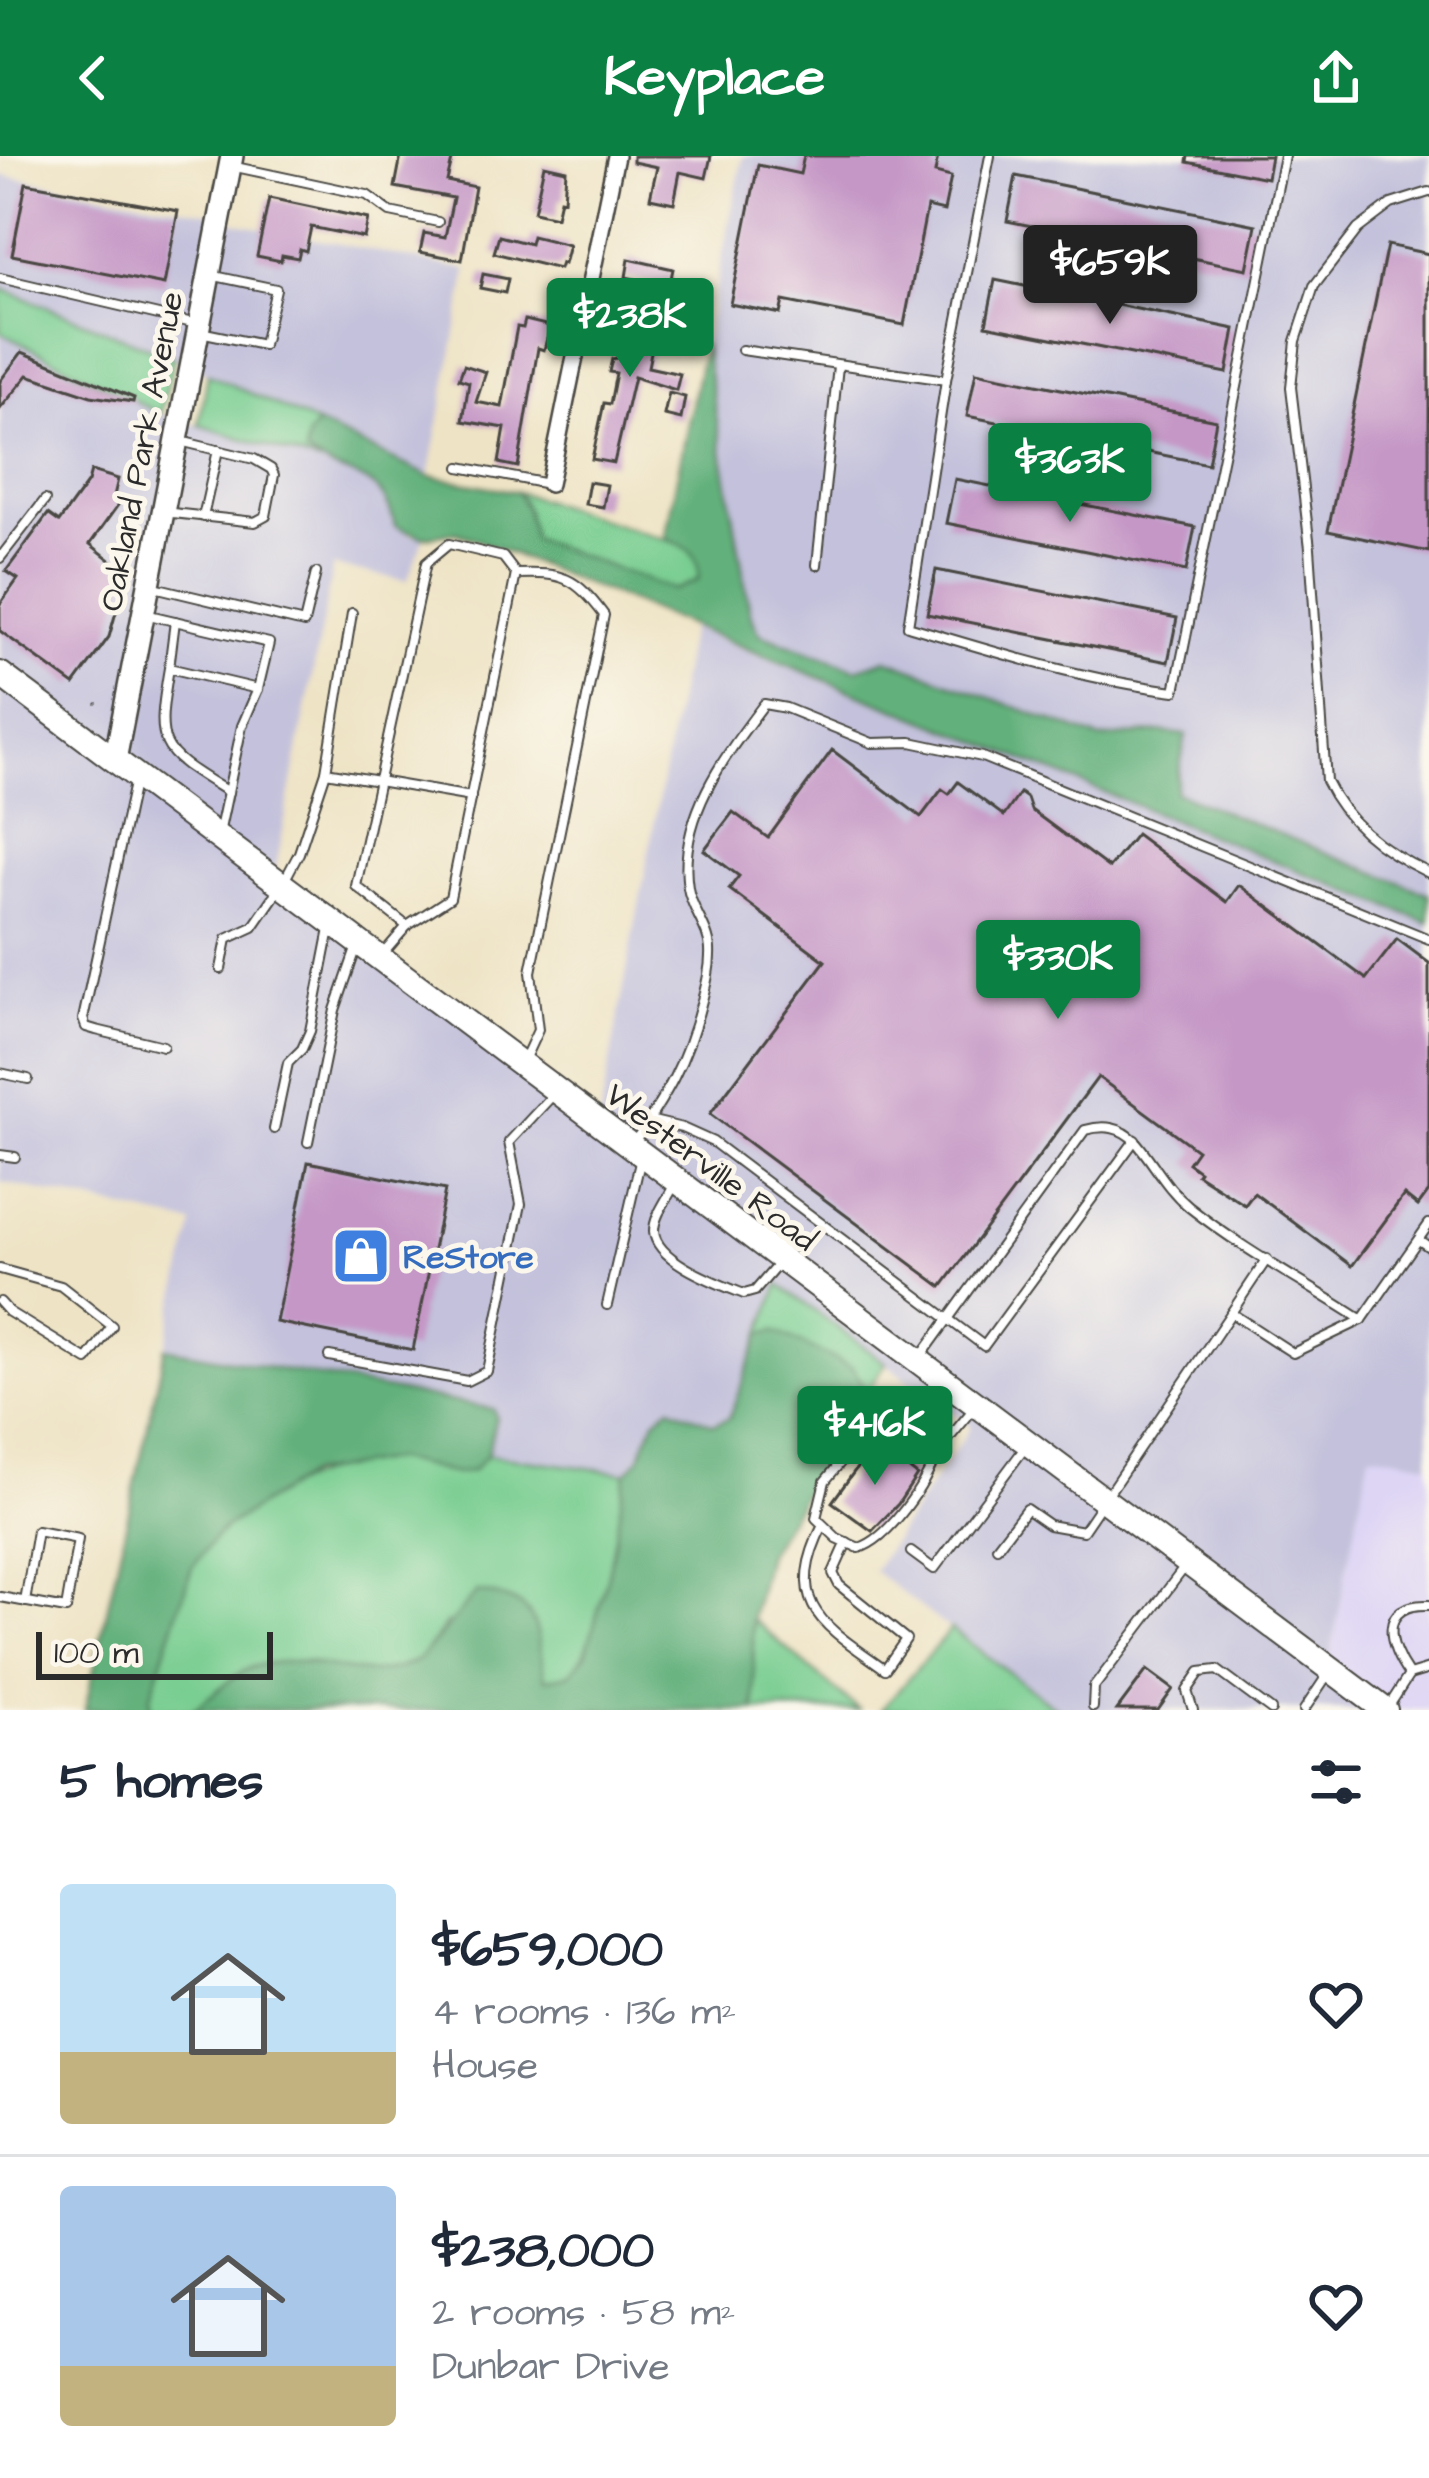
<!DOCTYPE html>
<html lang="en">
<head>
<meta charset="utf-8">
<style>
	body { margin:0; font-family:"Architects Daughter",sans-serif; background:#f6f6f7; color:#1f2937; height:100vh; display:flex; flex-direction:column; font-size:45px; white-space:nowrap }
	* { box-sizing:border-box; margin:0 }
	p { font-size:39px; color:#747a83 }
	.icon { flex:none; width:66px; height:66px; fill:none; stroke:currentColor; stroke-width:2; stroke-linecap:round; stroke-linejoin:round }
	.map { position:relative; height:1554px; overflow:hidden }
	.sheet { display:flex; flex-direction:column; background:#fff; flex:1 }
	.sheet>* { flex:none }
	.scale { position:absolute; left:36px; bottom:30px; width:237px; box-sizing:border-box; padding-left:12px; border:6px solid #2b2b2b; border-top:0; font-size:33px; line-height:42px; white-space:nowrap; color:#2b2b2b; -webkit-text-stroke:9px #fbf7ec; paint-order:stroke }
	.price { position:absolute; translate:-50% -102px; padding:0 27px; border-radius:12px; background:#0b8043; color:#fff; font-size:39px; line-height:78px; filter:drop-shadow(0 3px 6px #0008) }
	.price::after { content:''; position:absolute; left:50%; top:72px; width:36px; height:27px; margin-left:-18px; background:inherit; clip-path:polygon(0 0,100% 0,50% 100%) }
	.price.on { background:#222; color:#fff }
	ul { padding:0; list-style:none }
	li { display:flex; align-items:center; gap:36px; height:300px; padding:0 60px }
	li+li { border-top:3px solid #e0e1e3 }
	li span { display:grid; place-items:center; flex:none; width:336px; height:240px; border-radius:12px; color:#555 }
	li>.icon { margin-inline-start:auto }
	span .icon { width:144px; height:144px; fill:#fffc; stroke-width:1 }
	li b { font-size:51px }
	h2 { display:flex; justify-content:space-between; align-items:center; height:144px; padding:0 60px; font-size:51px }
	header { display:flex; justify-content:space-between; align-items:center; height:156px; padding:0 60px; background:#0b8043; color:#fff; font-size:54px; font-weight:700 }
	.map>svg:first-child { display:block }
	.built { fill:#ded5f5 }
	.industrial { fill:#c3c1db }
	.green { fill:#78cd91; stroke:#527c5e; stroke-width:3 }
	.forest { fill:#62b07b; stroke:#466e53; stroke-width:3 }
	.building { fill:#c597c6 }
	.lines { fill:none; stroke-linecap:round; stroke-linejoin:round }
	.lane-casing { stroke:#484742; stroke-width:12 }
	.street-casing { stroke:#484742; stroke-width:20 }
	.secondary-casing { stroke:#484742; stroke-width:26 }
	.primary-casing { stroke:#484742; stroke-width:28 }
	.path { stroke:#484742; stroke-width:3; stroke-dasharray:9 9; stroke-linecap:butt }
	.lane { stroke:#fff; stroke-width:8 }
	.street { stroke:#fff; stroke-width:15 }
	.secondary { stroke:#fff; stroke-width:21 }
	.primary { stroke:#fff; stroke-width:24 }
	.labels { text-anchor:middle; stroke-width:10; stroke-linejoin:round; paint-order:stroke }
	.street-label { font-size:33px; fill:#2b2b2b; stroke:#fbf7ec }
	.shop-label { font-size:33px; font-weight:bold; fill:#366cbe; stroke:#fbf7ec; text-anchor:start }
</style>
</head>
<body>
<header><svg class="icon" aria-label="back" viewBox="0 0 24 24"><path d="M15 5l-7 7 7 7"/></svg>Keyplace<svg class="icon" aria-label="share" viewBox="0 0 24 24"><path d="M12 15V3M7 8l5-5 5 5M5 13v7h14v-7"/></svg></header>
<div class="map">
<svg width="1429" height="1554" viewBox="0 0 1429 1554">
	<rect width="100%" height="100%" fill="#fbf7ec"/>
	<filter id="ink" filterUnits="userSpaceOnUse"><feTurbulence type="fractalNoise" baseFrequency=".00833" numOctaves="2"/><feDisplacementMap in="SourceGraphic" scale="24" xChannelSelector="R" yChannelSelector="G"/><feConvolveMatrix kernelMatrix="1 2 1 2 8 2 1 2 1" color-interpolation-filters="sRGB"/></filter>
	<filter id="wash" filterUnits="userSpaceOnUse"><feTurbulence type="fractalNoise" baseFrequency=".004" numOctaves="4" result="noise"/><feDisplacementMap in="SourceGraphic" scale="48" xChannelSelector="R" yChannelSelector="G"/><feGaussianBlur stdDeviation="2.7" result="paint"/><feColorMatrix in="noise" values="0 0 0 0 0 0 0 0 0 0 0 0 0 0 0 0 0 1.4 0 .05"/><feComposite in="paint" operator="in"/></filter>
	<g filter="url(#wash)">
		<rect width="100%" height="100%" fill="#eee3c5"/>
		<polygon class="built" points="1370,1296 1429,1307 1429,1554 1382,1554 1327,1515"/>
		<g class="industrial">
			<polygon points="743,0 1429,0 1429,738 1175,636 1185,579 1159,576 1101,583 887,503 856,513 760,478 750,457 704,188"/>
			<polygon points="0,19 222,59 237,67 468,114 429,320 174,202 0,132"/>
			<polygon points="0,176 161,258 320,307 377,329 410,379 424,381 407,425 333,410 274,723 599,965 690,472 1429,767 1429,1307 1370,1297 1327,1514 1382,1554 1056,1554 873,1415 971,1270 780,1130 730,1262 714,1268 655,1264 639,1303 626,1317 487,1299 496,1262 493,1253 165,1192 193,1068 0,1026"/>
		</g>
		<g class="green">
			<polygon points="0,132 174,202 161,258 0,176"/>
			<polygon points="208,218 317,268 308,280 306,296 320,307 199,269"/>
			<polygon points="517,336 689,391 699,410 698,424 675,435 533,383 526,352"/>
			<polygon points="779,1129 886,1207 862,1244 863,1231 775,1175 761,1178"/>
			<path d="M487,1299L626,1317C619,1357 601,1494 571,1516C565,1521 552,1522 544,1524L447,1467L421,1502L388,1517L343,1516L306,1505L252,1511L193,1554H152L150,1543C162,1504 174,1446 192,1411C221,1356 333,1300 395,1303C435,1305 453,1335 487,1299Z"/>
			<polygon points="752,1463 859,1554 755,1554"/>
			<polygon points="951,1473 1057,1553 1056,1554 881,1554"/>
		</g>
		<g class="forest">
			<path d="M704,188L750,457L760,478L856,513L887,503L1101,583L1159,576L1186,579L1175,636L1429,738V767L457,376L424,381L395,370C382,311 347,327 306,297L308,280L317,268L429,320L517,336L526,352L533,383L674,434L698,424C701,398 687,391 665,381Z"/>
			<path d="M775,1175L853,1212L864,1231L862,1244L767,1398L752,1463L755,1554H193C211,1541 233,1518 253,1511C309,1492 362,1535 416,1505C427,1498 464,1450 477,1436C543,1445 534,1467 545,1523L570,1518L586,1498L609,1415L626,1317L639,1303L655,1264L670,1251L714,1268L729,1262L761,1178Z"/>
			<polygon points="165,1192 493,1253 496,1261 487,1299 472,1315 456,1318 394,1303 309,1318 221,1374 192,1411 150,1542 152,1554 85,1554"/>
		</g>
		<g id="blocks">
			<g class="building">
				<polygon points="401,0 453,0 447,25 475,31 462,104 420,96 424,77 445,81 453,42 395,31"/>
				<polygon points="633,0 711,0 706,22 680,16 674,47 650,42 657,11 633,6"/>
				<polygon points="804,0 938,0 935,17 951,21 944,55 927,51 904,169 783,145 780,158 730,148 758,9 800,18"/>
				<polygon points="1188,0 1271,0 1267,22 1187,6"/>
				<polygon points="544,9 566,14 564,44 560,43 556,61 534,56"/>
				<polygon points="1016,20 1256,69 1247,113 1007,65"/>
				<polygon points="26,27 178,55 164,129 12,99"/>
				<polygon points="269,42 368,63 364,82 311,71 306,95 300,93 298,102 282,99 281,105 257,100"/>
				<polygon points="499,80 530,88 532,80 569,89 564,108 561,107 559,113 494,97"/>
				<polygon points="1387,89 1429,98 1429,396 1328,375"/>
				<polygon points="629,103 673,113 670,127 691,131 688,146 680,145 678,154 661,150 665,130 626,121"/>
				<polygon points="483,118 508,123 505,137 480,132"/>
				<polygon points="995,124 1235,173 1227,217 986,169"/>
				<polygon points="629,151 659,157 648,211 680,218 676,234 634,221 614,307 592,303 604,247 610,248 616,217 609,216 612,203 621,201"/>
				<polygon points="525,164 550,170 544,194 538,192 518,311 499,307 505,272 463,265 469,226 459,223 464,209 486,216 476,246 502,251 517,171 523,172"/>
				<polygon points="682,175 700,178 697,195 679,192"/>
				<polygon points="22,196 134,242 133,246 91,240 28,219 0,253 0,225"/>
				<polygon points="976,216 1216,264 1208,308 967,260"/>
				<polygon points="669,237 685,241 681,263 664,259"/>
				<polygon points="91,315 118,323 113,344 118,349 90,388 127,417 109,481 74,529 0,475 0,448 18,423 6,415 48,358 59,366 88,326"/>
				<polygon points="955,323 1195,371 1186,415 946,367"/>
				<polygon points="589,326 607,329 603,351 585,348"/>
				<polygon points="936,414 1177,462 1168,506 927,458"/>
				<polygon points="832,594 921,661 942,633 949,638 958,626 1004,660 1020,637 1027,642 1031,654 1109,712 1136,678 1227,746 1239,729 1366,823 1397,783 1429,807 1429,1035 1418,1050 1404,1039 1352,1110 1254,1037 1245,1049 1197,1018 1199,1015 1188,1007 1197,994 1098,921 942,1131 710,958 825,805 729,733 739,720 704,694 733,656 768,682"/>
				<polygon points="308,1006 445,1034 413,1194 276,1166"/>
				<polygon points="872,1291 881,1297 884,1293 917,1319 898,1348 872,1375 832,1346"/>
				<polygon points="1147,1514 1173,1533 1158,1554 1117,1554"/>
			</g>
		</g>
	</g>
	<g filter="url(#ink)">
		<use href="#blocks" fill-opacity="0" stroke="#484742" stroke-width="3"/>
		<g class="lines">
			<defs>
				<g id="lane">
					<path d="M990,0L946,224L908,470C994,496 1085,524 1175,535L1284,0"/>
					<polyline points="231,10 367,39 390,56 438,66"/>
					<path d="M1429,36L1391,48L1358,73L1314,130L1296,185L1291,231L1310,392L1326,625C1347,669 1386,697 1429,717"/>
					<polyline points="0,122 197,168"/>
					<polyline points="200,176 263,189 276,133 210,119"/>
					<polyline points="742,194 946,224"/>
					<polyline points="460,311 548,328"/>
					<polyline points="163,356 255,366 266,360 274,319 271,313 254,303 180,285"/>
					<polyline points="203,361 218,294"/>
					<polyline points="0,402 45,344"/>
					<polyline points="817,409 838,210"/>
					<polyline points="154,431 304,467 316,417"/>
					<polyline points="149,459 269,487 258,533 242,570 219,678"/>
					<polyline points="175,465 169,512 258,533"/>
					<path d="M169,512C155,594 159,593 228,636"/>
					<polyline points="326,616 352,457"/>
					<polyline points="134,627 83,863 86,871 96,874 163,890"/>
					<polyline points="407,770 356,730 426,407 449,388 503,401 516,418"/>
					<path d="M382,799L407,770L450,742L516,418C562,416 576,421 604,459L531,816L538,874L525,902"/>
					<polyline points="221,813 227,783 253,771 282,729 299,697 326,616 471,641"/>
					<polyline points="0,917 28,923"/>
					<polyline points="649,964 682,972 713,986 984,1190 1135,984"/>
					<polyline points="274,973 288,907 302,893 310,875 330,773"/>
					<polyline points="308,986 335,854 356,793"/>
					<path d="M632,989C666,940 686,907 701,848C706,830 711,811 710,793C709,772 691,753 688,732C677,663 724,601 764,548L786,552L872,587L911,586L982,601L1429,783"/>
					<polyline points="0,999 15,1001"/>
					<path d="M673,1031C667,1044 654,1060 654,1075C655,1105 719,1128 744,1138L755,1135L780,1106"/>
					<polyline points="1419,1084 1429,1091"/>
					<polyline points="0,1113 61,1130 112,1170 87,1204 9,1156 0,1146"/>
					<polyline points="607,1149 640,1006"/>
					<polyline points="1231,1157 1267,1103"/>
					<path d="M922,1199L1085,974C1104,969 1121,970 1136,986C1154,1007 1166,1032 1189,1051C1242,1093 1305,1127 1362,1164L1429,1068"/>
					<polyline points="329,1200 467,1225 487,1215 521,1048 509,986 552,940"/>
					<path d="M936,1298C926,1328 889,1383 859,1392L837,1382L816,1362L825,1325L872,1269L892,1271L936,1298L976,1250"/>
					<path d="M823,1369C782,1450 825,1470 885,1513L906,1483L839,1429L833,1417L847,1386"/>
					<polyline points="997,1391 1026,1353 1049,1369 1083,1375 1231,1157 1293,1197 1362,1164"/>
					<polyline points="911,1396 934,1413 1024,1293"/>
					<polyline points="0,1441 66,1453 78,1383 37,1375 25,1446"/>
					<polyline points="1409,1519 1429,1513"/>
					<polyline points="1093,1551 1094,1531 1187,1408"/>
					<path d="M1387,1553L1409,1519C1388,1490 1377,1447 1429,1449"/>
					<polyline points="1193,1554 1187,1535 1200,1516 1217,1514 1271,1554"/>
					<polyline points="1304,1554 1330,1515"/>
				</g>
				<polyline id="street" points="549,328 616,0"/>
				<polyline id="secondary" points="115,604 232,0"/>
				<polyline id="primary" points="0,518 1385,1554"/>
			</defs>
			<use href="#lane" class="lane-casing"/>
			<use href="#street" class="street-casing"/>
			<use href="#secondary" class="secondary-casing"/>
			<use href="#primary" class="primary-casing"/>
			<polyline class="path" points="96,547 97,548"/>
			<use href="#lane" class="lane"/>
			<use href="#street" class="street"/>
			<use href="#secondary" class="secondary"/>
			<use href="#primary" class="primary"/>
		</g>
	</g>
	<defs>
		<symbol id="shop-square" viewBox="-11 -11 22 22"><rect x="-9" y="-9" width="18" height="18" rx="4" fill="#3f7fe0" stroke="#fbf7ec"/><path d="M-5-2.5h2.3a2.7 3.5 0 0 1 5.4 0H5L5.5 6h-11ZM-1.5-2.5h3a1.5 2.3 0 0 0-3 0Z" fill="#fff"/></symbol>
	</defs>
	<g fill-rule="evenodd">
		<use href="#shop-square" x="328" y="1067" width="66" height="66"/>
	</g>
	<g class="labels">
		<g class="street-label">
			<text transform="translate(140 295) rotate(-79)" y="12">Oakland Park Avenue</text>
			<text transform="translate(712 1010) rotate(37)" y="12">Westerville Road</text>
		</g>
		<g class="shop-label">
			<text x="403" y="1112">ReStore</text>
		</g>
	</g>
</svg>
<div class="scale">100 m</div>
<b class="price on" style="left:1110px;top:171px">$659K</b>
<b class="price" style="left:630px;top:224px">$238K</b>
<b class="price" style="left:1070px;top:369px">$363K</b>
<b class="price" style="left:1058px;top:866px">$330K</b>
<b class="price" style="left:875px;top:1332px">$416K</b>
</div>
<section class="sheet">
<h2>5 homes<svg class="icon" aria-label="filters" viewBox="0 0 24 24"><path d="M4 7h16M4 17h16"/><circle cx="9" cy="7" r="2"/><circle cx="15" cy="17" r="2"/></svg></h2>
<ul>
<li><span style="background:linear-gradient(#bfe0f5 70%,#c2b280 0)"><svg class="icon" aria-label="home" viewBox="0 0 24 24"><path d="M3 11l9-7 9 7M6 9v11h12V9"/></svg></span><div><b>$659,000</b><p>4 rooms · 136 m²</p><p>House</p></div><svg class="icon" aria-label="heart" viewBox="0 0 24 24"><path d="M12 20l-8-8c-3-5 5-10 8-4 3-6 11-1 8 4z"/></svg></li>
<li><span style="background:linear-gradient(#a9c7e8 75%,#c2b280 0)"><svg class="icon" aria-label="home" viewBox="0 0 24 24"><path d="M3 11l9-7 9 7M6 9v11h12V9"/></svg></span><div><b>$238,000</b><p>2 rooms · 58 m²</p><p>Dunbar Drive</p></div><svg class="icon" aria-label="heart" viewBox="0 0 24 24"><path d="M12 20l-8-8c-3-5 5-10 8-4 3-6 11-1 8 4z"/></svg></li>
</ul>
</section>
</body>
</html>
